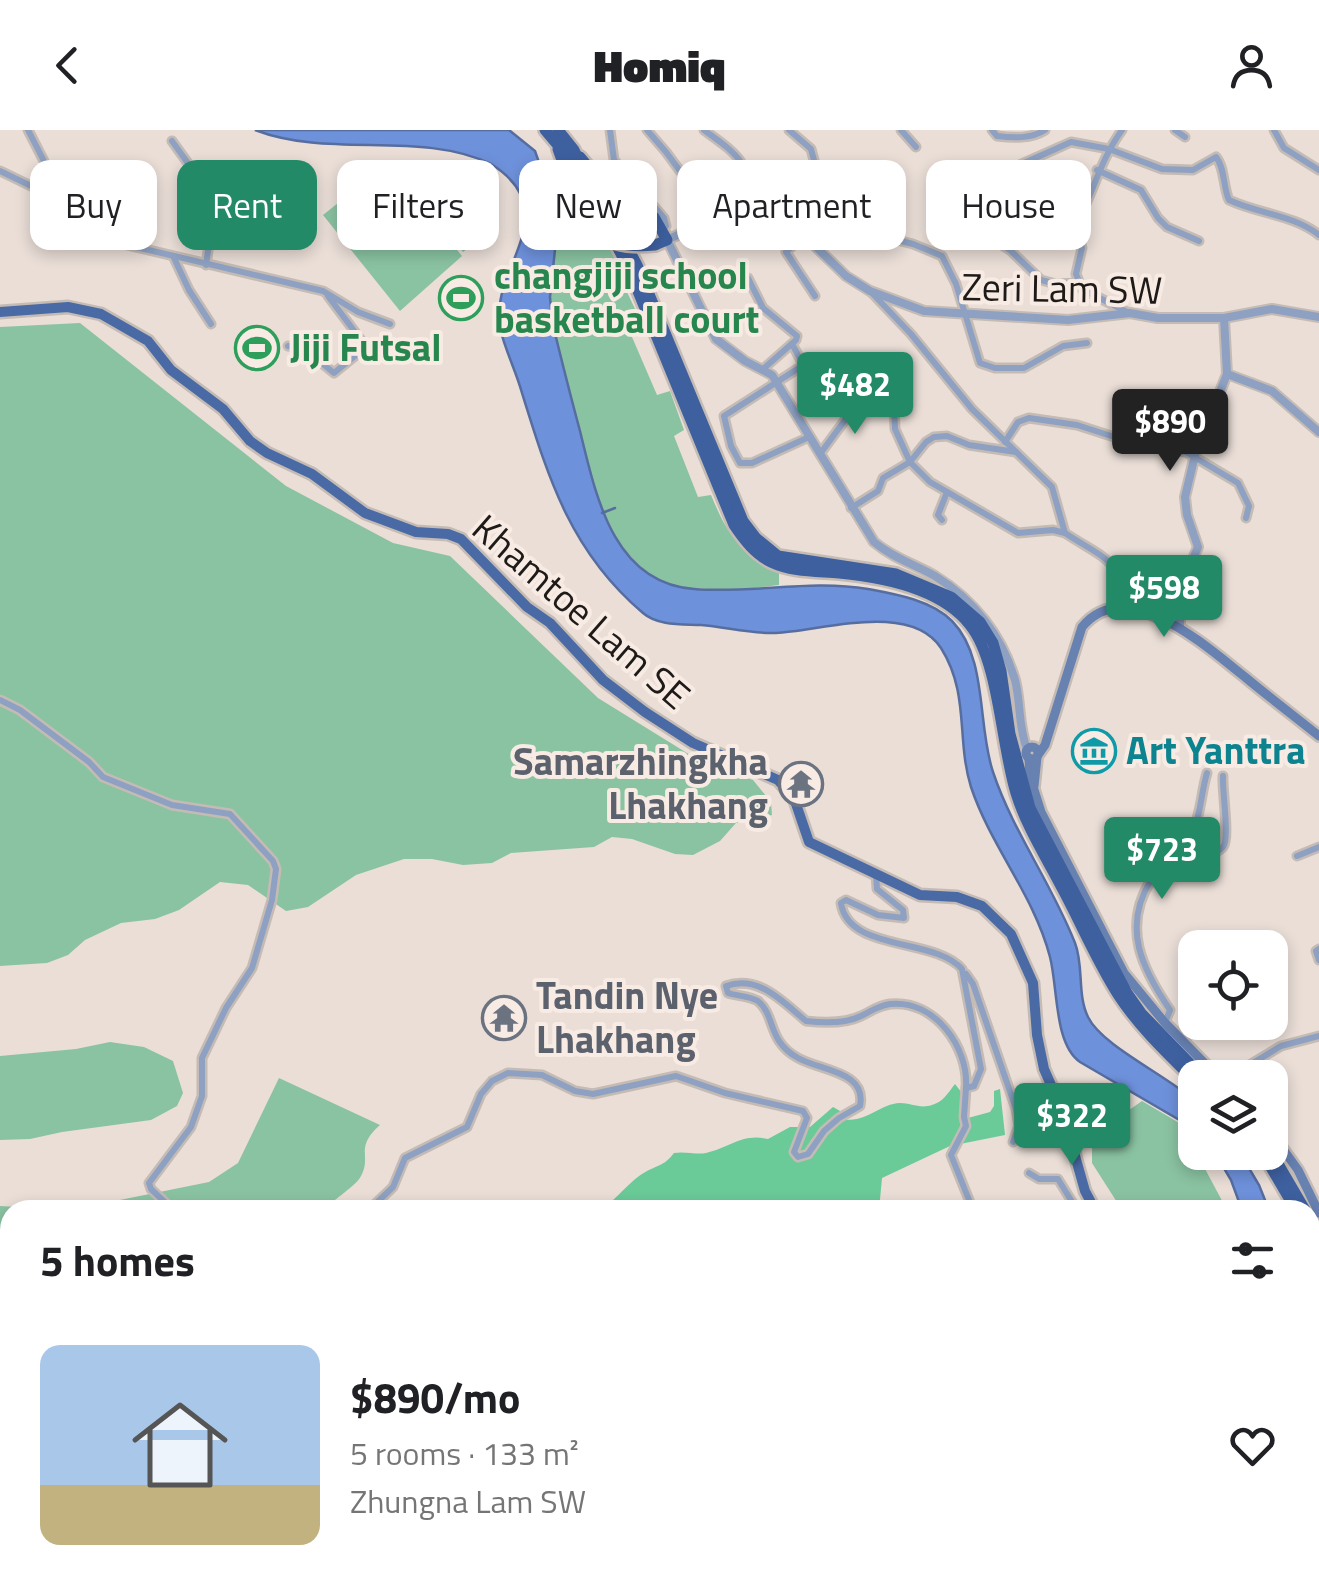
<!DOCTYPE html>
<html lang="en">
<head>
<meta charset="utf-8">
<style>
	body { margin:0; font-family:"Titillium Web",sans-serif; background:#f6f6f6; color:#202124; height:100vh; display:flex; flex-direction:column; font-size:38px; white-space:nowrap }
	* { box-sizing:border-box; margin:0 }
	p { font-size:32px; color:#757577 }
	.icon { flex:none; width:55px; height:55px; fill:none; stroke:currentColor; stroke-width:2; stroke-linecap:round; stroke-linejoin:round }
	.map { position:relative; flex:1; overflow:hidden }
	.side { position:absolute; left:0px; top:1070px; width:1320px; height:390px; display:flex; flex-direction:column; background:#fff; border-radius:30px 30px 0 0; box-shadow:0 5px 15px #0003 }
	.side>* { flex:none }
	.banner { position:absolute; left:30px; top:30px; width:1260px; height:90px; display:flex; gap:20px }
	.fabs { position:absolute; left:1178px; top:800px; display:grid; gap:20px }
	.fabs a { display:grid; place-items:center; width:110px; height:110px; border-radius:20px; background:#fff; box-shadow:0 5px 15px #0003; font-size:50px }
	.price { position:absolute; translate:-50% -85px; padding:0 22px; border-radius:10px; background:#228a67; color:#fff; font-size:32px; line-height:65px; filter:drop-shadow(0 2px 5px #0008) }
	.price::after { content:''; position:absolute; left:50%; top:60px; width:30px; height:22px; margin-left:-15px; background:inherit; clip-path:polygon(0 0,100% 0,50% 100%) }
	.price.active { background:#222; color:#fff }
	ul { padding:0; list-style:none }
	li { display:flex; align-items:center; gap:30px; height:250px; padding:0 40px }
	li span { display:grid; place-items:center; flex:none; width:280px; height:200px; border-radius:20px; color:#555 }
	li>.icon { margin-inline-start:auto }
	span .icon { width:120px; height:120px; fill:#fffc; stroke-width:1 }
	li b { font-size:42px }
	h2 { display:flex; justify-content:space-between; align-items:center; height:120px; padding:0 40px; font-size:42px }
	.tag { padding:0 35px; border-radius:20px; background:#fff; box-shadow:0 5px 15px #0003; font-size:35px; line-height:90px }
	.tag.active { background:#228a67; color:#fff }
	header { display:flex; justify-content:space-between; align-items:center; height:130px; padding:0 40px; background:#fff; font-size:45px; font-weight:800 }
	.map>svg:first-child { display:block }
	.green { fill:#8ac3a2 }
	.forest { fill:#6aca98 }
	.water { fill:#6e91db; stroke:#566da0; stroke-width:2.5 }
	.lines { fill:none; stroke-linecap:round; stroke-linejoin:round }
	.stream { stroke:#566da0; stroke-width:2.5 }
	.minor-casing { stroke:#c5bbb5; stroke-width:11 }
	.tertiary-casing { stroke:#c5bbb5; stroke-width:12 }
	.secondary-casing { stroke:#c5bbb5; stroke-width:14 }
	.primary-casing { stroke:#c5bbb5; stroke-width:15 }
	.trunk-casing { stroke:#c5bbb5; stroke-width:16 }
	.minor { stroke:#8ea1c2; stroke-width:6 }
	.tertiary { stroke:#8ea1c2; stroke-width:8 }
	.secondary { stroke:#6781b1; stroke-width:9 }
	.primary { stroke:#4a6aa5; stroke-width:10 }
	.trunk { stroke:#3e609f; stroke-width:11 }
	.trunk-bridge-casing { stroke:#c5bbb5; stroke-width:16; stroke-linecap:butt }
	.trunk-bridge { stroke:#3e609f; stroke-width:11 }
	.labels { text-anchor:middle; stroke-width:8; stroke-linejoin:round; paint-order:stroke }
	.leisure-label { font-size:38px; font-weight:bold; fill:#27864d; stroke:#f7ebe4; text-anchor:start }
	.street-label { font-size:38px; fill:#1e1a18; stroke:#f7ebe4 }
	.culture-label { font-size:38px; font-weight:bold; fill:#0d838f; stroke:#f7ebe4; text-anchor:start }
	.worship-label { font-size:38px; font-weight:bold; fill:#5b616d; stroke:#f7ebe4; text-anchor:end }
</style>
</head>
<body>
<header><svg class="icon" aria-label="back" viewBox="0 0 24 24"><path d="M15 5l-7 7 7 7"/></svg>Homiq<svg class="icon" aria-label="person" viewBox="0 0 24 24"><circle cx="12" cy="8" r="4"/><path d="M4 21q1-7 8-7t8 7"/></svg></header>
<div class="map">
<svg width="1319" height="1460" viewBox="0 0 1319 1460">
	<rect width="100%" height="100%" fill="#eaded7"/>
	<g class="green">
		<polygon points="387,34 462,126 400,181 323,85"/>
		<polygon points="446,42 493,100 463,122 418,67"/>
		<path d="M582,104L610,118L616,132L604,139L615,166L627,162L645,200L632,207L657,265L670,261L684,300L674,306L698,367L711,365C728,406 739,421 779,441V455L738,460L680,458L653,449L621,417L598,370L552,191L550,167L556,110Z"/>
		<polygon points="80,193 286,356 393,413 450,426 598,568 695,628 753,650 771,672 772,685 736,693 720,711 693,725 675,724 632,709 612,707 594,717 511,723 492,733 463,735 432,729 404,729 356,745 308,777 286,781 248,755 220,752 179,780 155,789 121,793 85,810 68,825 47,833 0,836 0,197"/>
		<polygon points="1135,690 1153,733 1125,744 1107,701"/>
		<polygon points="110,912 144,917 173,931 183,963 177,976 151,990 62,1002 30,1009 0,1010 0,926 76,919"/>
		<path d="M279,948L380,995C354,1018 372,1026 361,1046C356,1056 334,1069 325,1079L10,1080V1149L0,1150V1076L35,1078L105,1073L209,1052L238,1033Z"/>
		<polygon points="1142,971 1181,994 1227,1080 1122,1080 1092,1033 1092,1006"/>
		<polygon points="10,1286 12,1450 6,1460 0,1460 0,1290"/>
		<rect x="910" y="1450" width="148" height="10"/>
	</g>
	<g class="forest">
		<path d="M955,954L962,963L960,984L968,988L990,982L994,976V961L1000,959L1005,1005L950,1016L882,1048L879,1080H601C617,1069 630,1050 647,1041C659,1035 665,1035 674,1023C685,1021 696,1025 706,1023C729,1018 742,1003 768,1009L790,997H810L833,977L840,981L839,988C864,996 878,974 900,973C911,973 920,979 932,975C943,972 948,963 955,954Z"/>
		<polygon points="10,1149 10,1286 0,1290 0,1150"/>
		<polygon points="12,1450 640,1450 652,1456 664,1450 688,1451 683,1460 6,1460"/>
	</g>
	<g class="water">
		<path d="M255,0H509L535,21L551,67L556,110L550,167L552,191C561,228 570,264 580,301C596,366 613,453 694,459C753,464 809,449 868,459C895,464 931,470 952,491C988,528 977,595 993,642C1013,702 1052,754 1075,813C1084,836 1077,865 1088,887C1102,916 1168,946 1195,971V999L1080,932C1054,914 1058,858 1050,827C1034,765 991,717 971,657C956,609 970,564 941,518C910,471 821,501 776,503C751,504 726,497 701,495C682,494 658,496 643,483C571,422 549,350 522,263C516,241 505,220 500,198C488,140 569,83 491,34C420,0 331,29 255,0Z"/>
		<polygon points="1215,1023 1240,1023 1259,1055 1269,1080 1242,1080 1231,1050"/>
	</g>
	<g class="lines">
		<polyline class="stream" points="602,383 615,378"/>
		<defs>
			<g id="minor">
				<polyline points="28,0 65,72 89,106 323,161 358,182 390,194"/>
				<polyline points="610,0 614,30 664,88 666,96 663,100"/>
				<polyline points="647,0 666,22 713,86"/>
				<path d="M704,0C731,20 756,34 745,71"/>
				<polyline points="789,0 811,19 818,45 845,62 885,107 913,114 942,126 956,154 980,233 995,238 1024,238 1063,216 1087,213"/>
				<polyline points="901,0 916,17"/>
				<path d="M992,0L997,6C1013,8 1031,9 1045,0"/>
				<path d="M1122,0C1100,30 1094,62 1076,94L1082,118L1076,144L1082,159L1129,183"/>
				<polyline points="1175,0 1185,7"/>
				<polyline points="1274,0 1284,18 1319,40"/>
				<polyline points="172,11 215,71 206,135"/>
				<polyline points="1097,40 1141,60 1158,88 1167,97 1199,111"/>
				<polyline points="0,41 62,71"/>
				<path d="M987,45L995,46L1071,12L1109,19L1162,39L1193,40L1216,27C1225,38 1223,57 1229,70C1259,84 1294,85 1319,105"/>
				<polyline points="984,89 994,110 1010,120 1041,150 1056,154 1078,153"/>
				<polyline points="804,105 786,122 815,166"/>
				<polyline points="174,128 189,160 211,194"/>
				<polyline points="748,148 763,178 797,206 796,210 762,240"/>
				<path d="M872,163L911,204L972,279L1052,357L1065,403C1106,430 1120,428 1127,478"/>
				<polyline points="792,214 815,256"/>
				<polyline points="288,216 303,218 334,243 361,221 364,214 328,166"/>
				<polyline points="805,234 724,286 731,316 740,333 752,333 809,307"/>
				<polyline points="1005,312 1018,292 1029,288 1077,295 1133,313 1186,322 1238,353 1249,376 1246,388"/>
				<polyline points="820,324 859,271 885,261 894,273 895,299 910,332 930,352 1018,403 1053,400 1065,403"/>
				<polyline points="851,378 878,361 883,348 910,332 926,312 934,307 947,306 969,315 1016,322"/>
				<polyline points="942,390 938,385 947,362"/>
				<polyline points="0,570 20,580 89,632 103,647 172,675 230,684 273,731 276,739 272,770 252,838 226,878 202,928 202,966 191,997 149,1053 151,1059 173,1080"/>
				<polyline points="1297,726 1319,717"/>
				<path d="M1170,733C1183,730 1214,727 1223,717C1230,709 1222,661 1223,646"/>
				<polyline points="1319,819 1316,821 1319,830"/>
				<polyline points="966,844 973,854 1016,979 1019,996 1013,1012"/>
				<path d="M1165,893L1170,880C1143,840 1121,798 1151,750C1162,734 1180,725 1191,704C1201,687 1201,662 1207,643"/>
				<polyline points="1228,948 1281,916 1319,906"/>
				<polyline points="966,958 964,987 966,996 951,1025 973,1080"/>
				<polyline points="1029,1043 1039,1049 1058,1049 1077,1080"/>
				<path d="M369,1080L393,1057L405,1028L467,997L481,964L492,951L508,943L542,945L575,961L593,964L676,946L725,963L803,981L807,988L794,1022L798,1027L808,1024L824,1001L839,988L860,976C867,941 821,941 798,928C767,911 776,886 758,871C750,866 737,866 728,863L726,856C759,844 784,873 806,891C824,893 845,894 861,886C872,881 877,876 890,874C935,869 969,918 966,958L974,956L981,939L962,839C934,807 848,822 841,773L846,770L878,785L904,788L903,780L877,759L876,744"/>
				<polyline points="1132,1450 1132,1460"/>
				<polyline points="1146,1450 1149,1460"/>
				<polyline points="1017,1460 1018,1450"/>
			</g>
			<g id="tertiary">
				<polyline points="1227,244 1272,261 1319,302"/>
				<polyline points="1180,496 1179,444 1192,431 1198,417 1187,385 1185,367 1195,325 1227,244 1224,188"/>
				<path d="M1027,619C1018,597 1021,573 1015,550C1002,506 974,470 935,446C914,434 893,428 874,412L772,245L745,231L716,209L667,110L707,91L725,77L745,71L779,81L846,146L870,161L924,181L1068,190L1130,183L1158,188H1224L1272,179L1319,187"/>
			</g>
			<g id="secondary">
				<circle cx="1032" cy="623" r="6"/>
				<path d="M1038,625L1045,615L1082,497C1126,443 1207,517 1245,547C1269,567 1294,586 1319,606"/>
				<polyline points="1029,628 1030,647 1041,682 1124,843 1165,893 1219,948"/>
				<polyline points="1034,656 1037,627"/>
				<polyline points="1270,1001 1298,1040 1319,1083"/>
				<polyline points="1310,1334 1319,1332"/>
				<polyline points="1235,1460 1236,1450"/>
			</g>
			<polyline id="primary" points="0,182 68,177 101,184 148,211 171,240 223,279 250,311 267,323 312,344 365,383 416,402 448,404 461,409 527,477 550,493 603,550 645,582 693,613 778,650 794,668 809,712 920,765 957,767 982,776 1011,804 1033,853 1037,905 1044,939 1062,980 1085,1061 1095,1080"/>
			<g id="trunk">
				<path d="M545,0L573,33L628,137L734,395C744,410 755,424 771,432C792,442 816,441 839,443C882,447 941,458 970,495C999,531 1001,615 1016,663C1026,696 1046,727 1062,758C1081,793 1097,832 1119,866C1140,898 1168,924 1195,951"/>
				<polyline points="558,0 574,20 580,33"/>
				<polyline points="558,19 570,52"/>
				<polyline points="580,27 608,60 654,87 667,110 655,115"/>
				<polyline points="595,57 637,135 743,391 756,408 778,426 896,444 951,467 980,492 993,513 1001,541 1010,604 1030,678 1127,863 1141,883 1204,948"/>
				<polyline points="1270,1020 1305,1080"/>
				<polyline points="1262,1022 1296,1080"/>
				<polyline points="1310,1094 1319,1120"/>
				<polyline points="1310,1118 1319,1146"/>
			</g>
		</defs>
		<use href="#minor" class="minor-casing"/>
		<use href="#tertiary" class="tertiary-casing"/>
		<use href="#secondary" class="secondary-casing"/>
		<use href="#primary" class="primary-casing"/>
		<use href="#trunk" class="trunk-casing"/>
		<use href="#minor" class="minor"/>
		<use href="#tertiary" class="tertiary"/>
		<use href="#secondary" class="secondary"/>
		<use href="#primary" class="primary"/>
		<use href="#trunk" class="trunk"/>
		<defs>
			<path id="trunk-bridge" d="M570,52C585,101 601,120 655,115"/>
		</defs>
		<use href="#trunk-bridge" class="trunk-bridge-casing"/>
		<use href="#trunk-bridge" class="trunk-bridge"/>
	</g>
	<defs>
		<symbol id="stadium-ring" viewBox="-11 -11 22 22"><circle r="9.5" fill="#f7ebe4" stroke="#2e9e5b" stroke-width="1.5"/><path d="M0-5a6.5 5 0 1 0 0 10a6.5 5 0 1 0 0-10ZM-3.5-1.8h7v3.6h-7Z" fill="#2e9e5b"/></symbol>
		<symbol id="museum-ring" viewBox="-11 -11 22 22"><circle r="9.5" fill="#f7ebe4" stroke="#0f9aa8" stroke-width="1.5"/><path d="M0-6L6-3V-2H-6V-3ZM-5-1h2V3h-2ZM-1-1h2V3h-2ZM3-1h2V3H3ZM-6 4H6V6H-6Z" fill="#0f9aa8"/></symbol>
		<symbol id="temple-ring" viewBox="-11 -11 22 22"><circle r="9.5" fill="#f7ebe4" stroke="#6b7280" stroke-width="1.5"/><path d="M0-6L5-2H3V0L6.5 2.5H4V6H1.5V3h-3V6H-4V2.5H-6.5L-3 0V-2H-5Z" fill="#6b7280"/></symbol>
	</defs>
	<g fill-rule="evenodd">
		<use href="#stadium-ring" x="436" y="143" width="50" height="50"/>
		<use href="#stadium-ring" x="232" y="193" width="50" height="50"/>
		<use href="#museum-ring" x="1069" y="596" width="50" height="50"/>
		<use href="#temple-ring" x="776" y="629" width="50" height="50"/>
		<use href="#temple-ring" x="479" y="863" width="50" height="50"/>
	</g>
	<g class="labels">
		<g class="leisure-label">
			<text x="494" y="159">changjiji school<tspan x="494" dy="44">basketball court</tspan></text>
			<text x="290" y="231">Jiji Futsal</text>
		</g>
		<g class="street-label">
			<text transform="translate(1062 159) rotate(1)" y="13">Zeri Lam SW</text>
			<text transform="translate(581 482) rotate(41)" y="13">Khamtoe Lam SE</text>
		</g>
		<g class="culture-label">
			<text x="1126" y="634">Art Yanttra</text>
		</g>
		<g class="worship-label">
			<text x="768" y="645">Samarzhingkha<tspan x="768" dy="44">Lhakhang</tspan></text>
			<text x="536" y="879" text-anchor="start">Tandin Nye<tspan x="536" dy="44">Lhakhang</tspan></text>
		</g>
	</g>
</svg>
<div class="fabs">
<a><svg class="icon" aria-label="locate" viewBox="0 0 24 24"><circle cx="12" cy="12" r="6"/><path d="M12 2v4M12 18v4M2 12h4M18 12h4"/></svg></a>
<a><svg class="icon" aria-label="layers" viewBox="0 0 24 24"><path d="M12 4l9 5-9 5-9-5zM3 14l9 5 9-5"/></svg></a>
</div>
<b class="price" style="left:855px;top:307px">$482</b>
<b class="price active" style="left:1170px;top:344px">$890</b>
<b class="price" style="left:1164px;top:510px">$598</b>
<b class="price" style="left:1162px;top:772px">$723</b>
<b class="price" style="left:1072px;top:1038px">$322</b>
<div class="banner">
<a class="tag">Buy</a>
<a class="tag active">Rent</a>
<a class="tag">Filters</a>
<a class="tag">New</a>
<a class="tag">Apartment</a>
<a class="tag">House</a>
</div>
<section class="side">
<h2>5 homes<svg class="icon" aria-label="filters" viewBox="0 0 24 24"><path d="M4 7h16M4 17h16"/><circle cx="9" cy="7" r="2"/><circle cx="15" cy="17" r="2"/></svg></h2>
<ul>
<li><span style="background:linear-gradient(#a9c7e8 70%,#c2b280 0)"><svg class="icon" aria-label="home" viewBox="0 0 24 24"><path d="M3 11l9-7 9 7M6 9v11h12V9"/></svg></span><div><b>$890/mo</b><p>5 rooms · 133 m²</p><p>Zhungna Lam SW</p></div><svg class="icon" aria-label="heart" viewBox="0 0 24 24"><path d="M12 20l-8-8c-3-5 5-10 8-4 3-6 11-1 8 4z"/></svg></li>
</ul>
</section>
</div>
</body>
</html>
